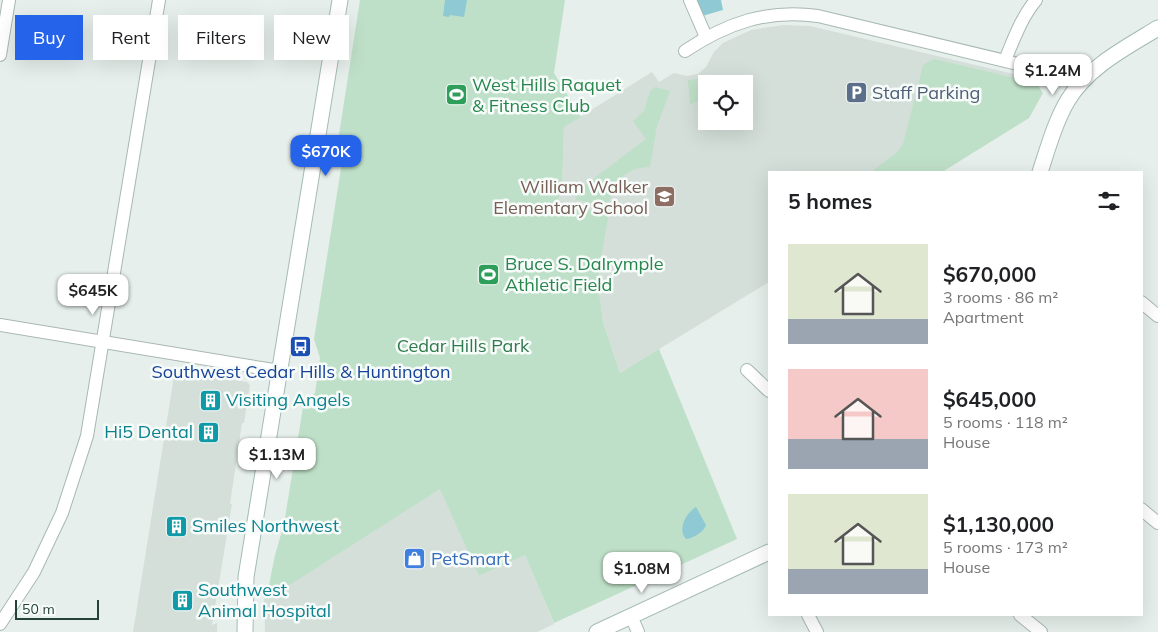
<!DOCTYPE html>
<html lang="en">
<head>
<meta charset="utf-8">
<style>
	body { margin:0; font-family:Mulish,sans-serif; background:#f6f6f6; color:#202124; height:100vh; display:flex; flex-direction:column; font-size:19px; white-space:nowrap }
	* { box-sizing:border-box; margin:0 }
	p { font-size:16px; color:#757577 }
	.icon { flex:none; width:28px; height:28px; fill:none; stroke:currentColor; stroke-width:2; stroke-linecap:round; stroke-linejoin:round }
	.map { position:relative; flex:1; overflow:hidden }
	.sheet { position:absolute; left:768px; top:171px; width:375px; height:445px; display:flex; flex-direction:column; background:#fff; border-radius:0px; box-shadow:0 5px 20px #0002 }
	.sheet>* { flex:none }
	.guide { position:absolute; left:15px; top:15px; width:475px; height:45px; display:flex; gap:10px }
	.fabs { position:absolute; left:698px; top:75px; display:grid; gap:10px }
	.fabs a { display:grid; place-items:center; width:55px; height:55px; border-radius:0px; background:#fff; box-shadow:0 5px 20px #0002; font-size:25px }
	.scale { position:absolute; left:15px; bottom:12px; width:84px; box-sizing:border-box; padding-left:5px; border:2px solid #24423a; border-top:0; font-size:14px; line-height:18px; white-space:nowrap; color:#24423a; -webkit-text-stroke:4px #f7fbf9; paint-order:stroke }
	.price { position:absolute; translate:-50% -42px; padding:0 11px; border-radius:10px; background:#fff; color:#222; font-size:16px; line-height:32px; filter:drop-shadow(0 1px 2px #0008) }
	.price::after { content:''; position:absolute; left:50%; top:30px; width:15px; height:11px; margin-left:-8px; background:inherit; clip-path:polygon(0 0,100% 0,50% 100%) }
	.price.active { background:#2563eb; color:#fff }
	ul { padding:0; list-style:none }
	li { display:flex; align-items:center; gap:15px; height:125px; padding:0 20px }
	li span { display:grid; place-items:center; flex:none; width:140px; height:100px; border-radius:0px; color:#555 }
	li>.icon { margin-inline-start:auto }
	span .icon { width:60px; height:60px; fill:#fffc; stroke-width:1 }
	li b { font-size:21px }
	h2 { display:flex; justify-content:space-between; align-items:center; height:60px; padding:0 20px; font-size:21px }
	.tag { padding:0 18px; border-radius:0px; background:#fff; box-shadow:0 5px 20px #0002; font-size:18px; line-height:45px }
	.tag.active { background:#2563eb; color:#fff }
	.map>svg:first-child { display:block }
	.built { fill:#d4dfda; fill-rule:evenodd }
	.green { fill:#bfe0c8 }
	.water { fill:#8ec9d4 }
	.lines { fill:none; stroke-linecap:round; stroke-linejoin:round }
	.minor-casing { stroke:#a8b8b2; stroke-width:14 }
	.secondary-casing { stroke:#a4bbb3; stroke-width:17 }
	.minor { stroke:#fff; stroke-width:12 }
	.secondary { stroke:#fff; stroke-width:15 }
	.labels { text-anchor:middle; stroke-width:5; stroke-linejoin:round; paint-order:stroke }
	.leisure-label { font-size:18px; fill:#27864d; stroke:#f7fbf9; text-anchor:start }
	.service-label { font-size:18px; fill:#4e5e75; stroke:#f7fbf9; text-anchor:start }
	.education-label { font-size:18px; fill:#785e54; stroke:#f7fbf9; text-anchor:end }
	.park-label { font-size:18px; fill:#2d7a4b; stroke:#f7fbf9 }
	.transit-label { font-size:18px; fill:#164399; stroke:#f7fbf9 }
	.culture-label { font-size:18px; fill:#0d838f; stroke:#f7fbf9; text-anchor:start }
	.shop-label { font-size:18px; fill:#366cbe; stroke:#f7fbf9; text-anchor:start }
</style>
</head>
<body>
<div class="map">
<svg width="1158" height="632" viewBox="0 0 1158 632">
	<rect width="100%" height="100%" fill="#e6efeb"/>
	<g class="built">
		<path d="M784,25L810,26L1031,78L1039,84L1040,94L1029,118L942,172H769V282L620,373L603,322L599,291L600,265L556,203L562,191L564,127L652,72L659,82L674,73L687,76L698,74L706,67L714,52L723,43L751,30ZM706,84H744V121H706Z"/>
		<polygon points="175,370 247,382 250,385 244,423 242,423 230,504 232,504 212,625 217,623 217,632 133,632"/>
		<polygon points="442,483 479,576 525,554 554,624 537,632 265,632 264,594"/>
	</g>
	<g class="green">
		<polygon points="360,0 565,0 554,73 581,117 564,127 562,191 556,203 558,206 609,213 600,265 599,291 603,322 620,373 659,349 737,539 554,623 525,555 479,576 440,489 266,600 275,555 284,524 303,407 305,401 315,393 320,358 314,339 342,162 335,160"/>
		<polygon points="934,59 1036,83 1043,93 1029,118 942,172 871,172 896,153 903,144 923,65"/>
		<polygon points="698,79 698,101 690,105 688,80"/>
		<path d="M655,87L670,91L657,126L650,167C627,167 614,181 609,203L605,205L576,200L577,193L580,189L646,139L633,121L644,111L650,91Z"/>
	</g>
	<g class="water">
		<polygon points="445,0 467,0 464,17 450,15 449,17 443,16"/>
		<polygon points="695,0 721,0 723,10 702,16"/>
		<path d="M696,507L706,525C704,532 693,538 686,539C677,529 686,513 696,507Z"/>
	</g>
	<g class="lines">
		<defs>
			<g id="minor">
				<polyline points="690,0 706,37"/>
				<path d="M685,51C727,23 767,9 818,16L1051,72L1071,78L1081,84"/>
				<polyline points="0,55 9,0"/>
				<path d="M1005,60C1014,39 1021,18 1036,0"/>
				<polyline points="1141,302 1158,316"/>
				<polyline points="0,325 280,371"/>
				<polyline points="747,370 769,391"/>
				<polyline points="1141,509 1158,523"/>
				<polyline points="808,615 817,632"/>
				<polyline points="1020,615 1041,632"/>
				<polyline points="631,616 638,632"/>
				<polyline points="0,624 34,572 62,513 87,436 159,0"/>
			</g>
			<g id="secondary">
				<path d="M1040,172C1048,148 1055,122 1068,100C1088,67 1125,48 1158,28"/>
				<polyline points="245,632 246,577 340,0"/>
				<polyline points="597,632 769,552"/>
			</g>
		</defs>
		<use href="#minor" class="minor-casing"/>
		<use href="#secondary" class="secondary-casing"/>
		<use href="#minor" class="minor"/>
		<use href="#secondary" class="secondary"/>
	</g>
	<defs>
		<symbol id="parking-square" viewBox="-11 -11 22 22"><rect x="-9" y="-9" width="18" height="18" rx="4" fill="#5c6f8a" stroke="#f7fbf9"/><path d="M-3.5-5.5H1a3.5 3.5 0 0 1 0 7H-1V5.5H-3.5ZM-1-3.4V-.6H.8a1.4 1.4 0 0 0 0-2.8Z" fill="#fff"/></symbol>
		<symbol id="stadium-square" viewBox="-11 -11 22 22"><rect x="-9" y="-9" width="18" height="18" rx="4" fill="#2e9e5b" stroke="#f7fbf9"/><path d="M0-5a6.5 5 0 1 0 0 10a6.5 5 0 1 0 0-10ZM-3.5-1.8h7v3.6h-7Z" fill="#fff"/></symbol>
		<symbol id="school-square" viewBox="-11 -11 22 22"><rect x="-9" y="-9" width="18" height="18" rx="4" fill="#8d6e63" stroke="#f7fbf9"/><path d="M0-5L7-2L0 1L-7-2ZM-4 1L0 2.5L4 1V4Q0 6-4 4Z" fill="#fff"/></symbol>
		<symbol id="bus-square" viewBox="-11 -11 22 22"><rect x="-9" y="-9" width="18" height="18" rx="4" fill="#1a4fb4" stroke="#f7fbf9"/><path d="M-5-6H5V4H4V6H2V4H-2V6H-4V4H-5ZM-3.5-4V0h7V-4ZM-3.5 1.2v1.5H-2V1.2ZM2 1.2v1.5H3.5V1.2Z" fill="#fff"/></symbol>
		<symbol id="building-square" viewBox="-11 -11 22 22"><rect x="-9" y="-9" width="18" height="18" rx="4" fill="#0f9aa8" stroke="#f7fbf9"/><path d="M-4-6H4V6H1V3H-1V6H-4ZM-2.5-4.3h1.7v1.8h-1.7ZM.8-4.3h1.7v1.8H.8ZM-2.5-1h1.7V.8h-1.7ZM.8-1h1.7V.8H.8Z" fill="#fff"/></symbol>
		<symbol id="shop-square" viewBox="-11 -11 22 22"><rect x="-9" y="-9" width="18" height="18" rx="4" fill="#3f7fe0" stroke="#f7fbf9"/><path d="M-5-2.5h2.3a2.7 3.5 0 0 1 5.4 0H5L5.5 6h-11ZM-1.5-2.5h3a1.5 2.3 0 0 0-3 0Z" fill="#fff"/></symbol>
	</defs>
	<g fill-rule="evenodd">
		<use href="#parking-square" x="844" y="80" width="25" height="25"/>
		<use href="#stadium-square" x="444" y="82" width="25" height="25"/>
		<use href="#school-square" x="652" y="184" width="25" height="25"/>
		<use href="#stadium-square" x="476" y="262" width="25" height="25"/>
		<use href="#bus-square" x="288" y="334" width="25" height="25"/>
		<use href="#building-square" x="198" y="388" width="25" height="25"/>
		<use href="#building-square" x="196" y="420" width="25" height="25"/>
		<use href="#building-square" x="164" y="514" width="25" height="25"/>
		<use href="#shop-square" x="402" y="546" width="25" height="25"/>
		<use href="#building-square" x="170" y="588" width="25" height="25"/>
	</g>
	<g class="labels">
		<g class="leisure-label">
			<text x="472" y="91">West Hills Raquet<tspan x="472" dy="21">&amp; Fitness Club</tspan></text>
			<text x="505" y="270">Bruce S. DaIrymple<tspan x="505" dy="21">Athletic Field</tspan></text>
		</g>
		<g class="service-label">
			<text x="872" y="99">Staff Parking</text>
		</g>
		<g class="education-label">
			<text x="648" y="193">William Walker<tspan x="648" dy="21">Elementary School</tspan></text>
		</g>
		<g class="park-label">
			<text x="463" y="352">Cedar Hills Park</text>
		</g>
		<g class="transit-label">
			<text x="301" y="378">Southwest Cedar Hills &amp; Huntington</text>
		</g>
		<g class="culture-label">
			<text x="226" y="406">Visiting Angels</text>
			<text x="193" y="438" text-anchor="end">Hi5 Dental</text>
			<text x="192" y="532">Smiles Northwest</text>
			<text x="198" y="596">Southwest<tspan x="198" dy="21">Animal Hospital</tspan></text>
		</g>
		<g class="shop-label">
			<text x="431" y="565">PetSmart</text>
		</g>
	</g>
</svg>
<div class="fabs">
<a><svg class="icon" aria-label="locate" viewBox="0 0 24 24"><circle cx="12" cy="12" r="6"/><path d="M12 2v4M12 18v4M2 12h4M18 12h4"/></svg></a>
</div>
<div class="scale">50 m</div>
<b class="price" style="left:1053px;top:96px">$1.24M</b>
<b class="price active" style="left:326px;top:177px">$670K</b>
<b class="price" style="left:93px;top:316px">$645K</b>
<b class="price" style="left:277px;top:480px">$1.13M</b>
<b class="price" style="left:642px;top:594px">$1.08M</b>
<div class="guide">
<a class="tag active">Buy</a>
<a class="tag">Rent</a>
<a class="tag">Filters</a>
<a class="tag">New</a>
</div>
<section class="sheet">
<h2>5 homes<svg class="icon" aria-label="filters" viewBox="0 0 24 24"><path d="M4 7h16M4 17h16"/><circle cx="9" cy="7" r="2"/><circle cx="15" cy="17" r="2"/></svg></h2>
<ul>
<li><span style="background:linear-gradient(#dfe7d0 75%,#9aa5b1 0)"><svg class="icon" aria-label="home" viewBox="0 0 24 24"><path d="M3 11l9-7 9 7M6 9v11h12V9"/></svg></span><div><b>$670,000</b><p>3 rooms · 86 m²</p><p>Apartment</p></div></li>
<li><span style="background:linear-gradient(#f6c9c9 70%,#9aa5b1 0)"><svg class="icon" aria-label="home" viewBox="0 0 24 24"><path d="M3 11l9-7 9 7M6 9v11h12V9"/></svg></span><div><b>$645,000</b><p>5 rooms · 118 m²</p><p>House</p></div></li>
<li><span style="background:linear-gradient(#dfe7d0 75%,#9aa5b1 0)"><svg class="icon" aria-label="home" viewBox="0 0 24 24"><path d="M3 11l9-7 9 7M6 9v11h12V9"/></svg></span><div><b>$1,130,000</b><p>5 rooms · 173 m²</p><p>House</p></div></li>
</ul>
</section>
</div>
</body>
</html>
